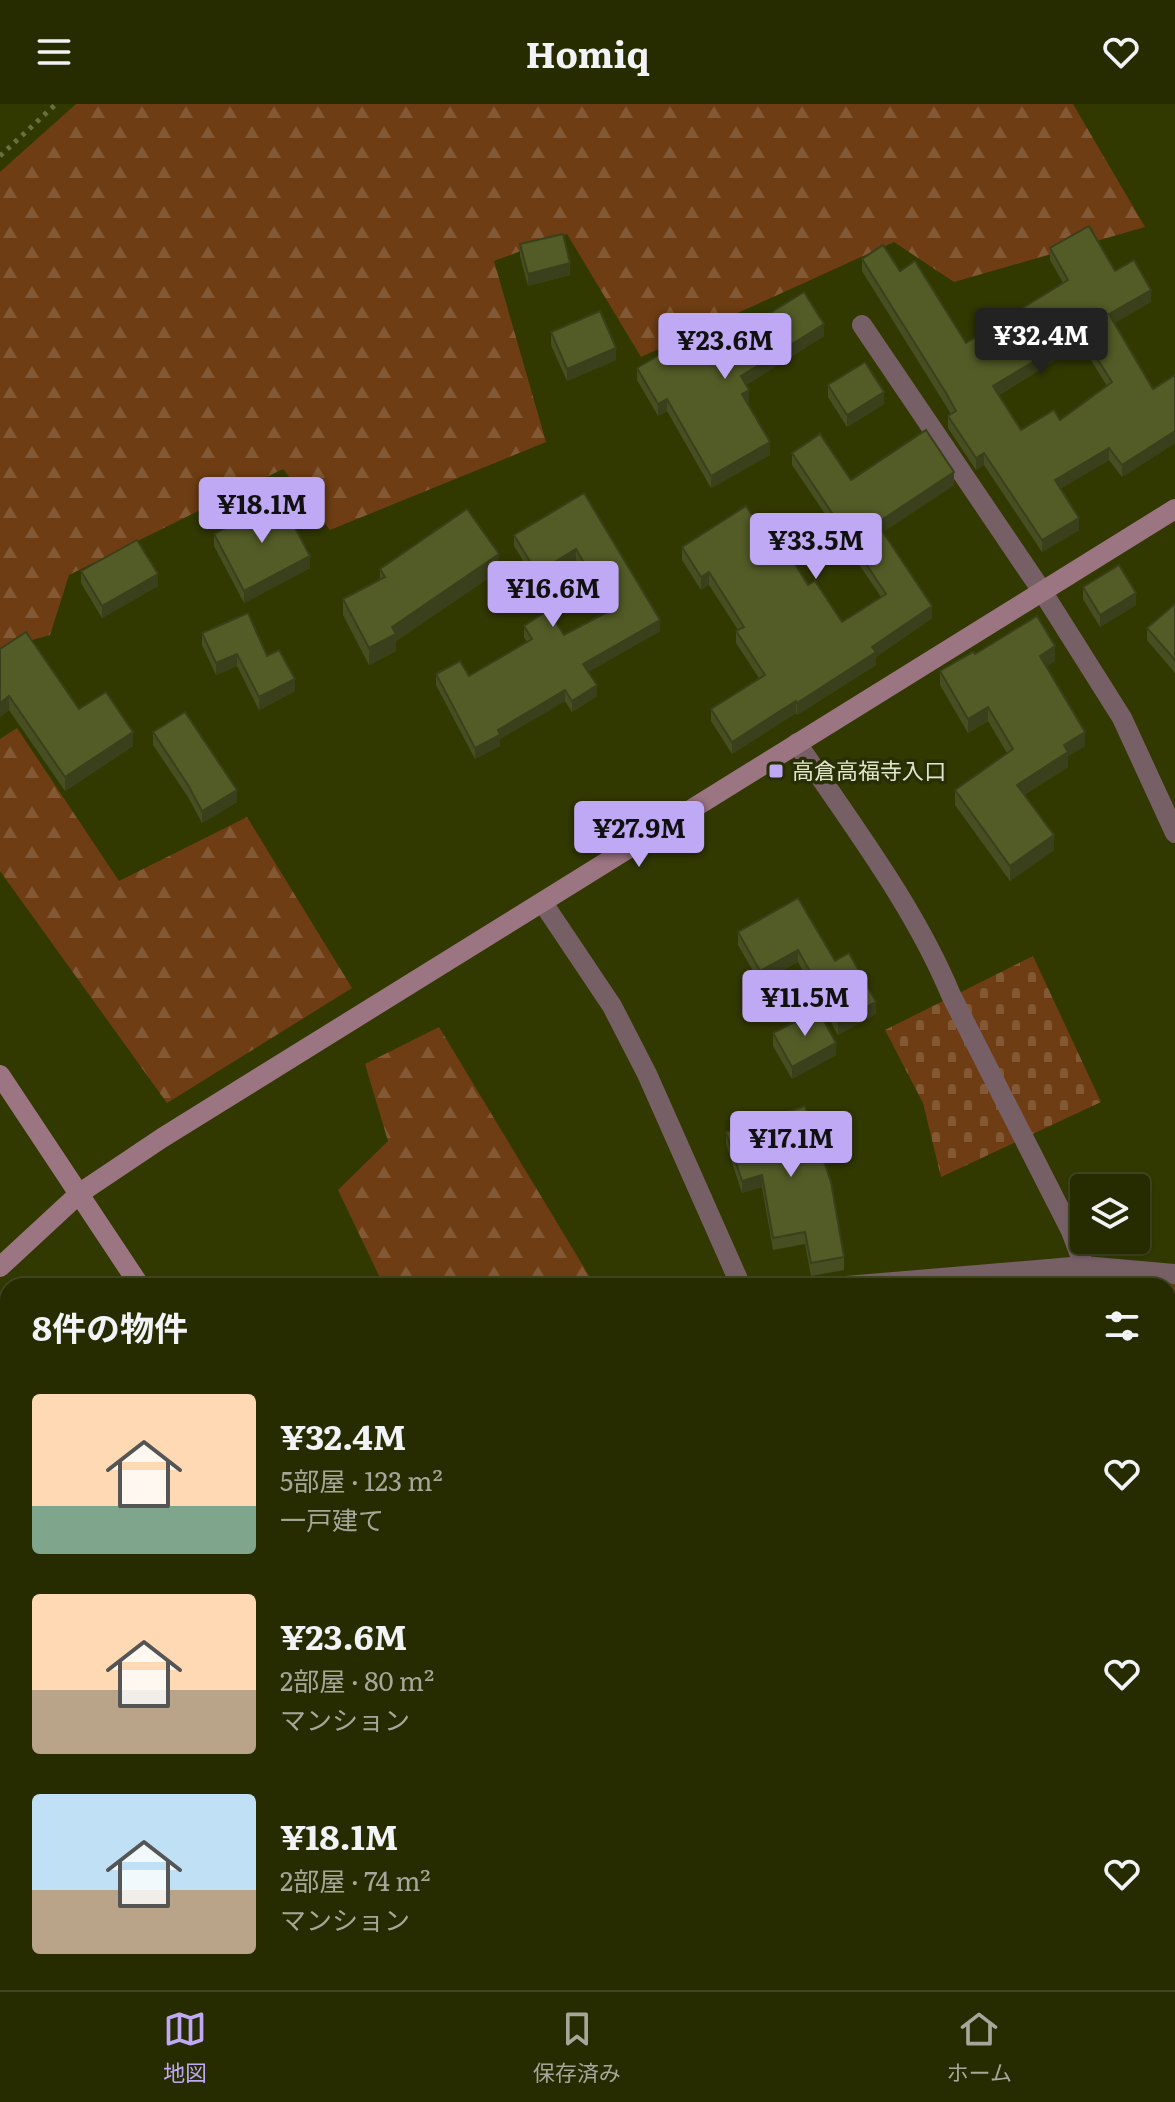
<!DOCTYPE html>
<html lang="ja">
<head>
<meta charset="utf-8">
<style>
	body { margin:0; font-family:Literata,"Noto Sans JP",serif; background:#32370f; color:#f1f3f6; height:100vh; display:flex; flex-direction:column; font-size:30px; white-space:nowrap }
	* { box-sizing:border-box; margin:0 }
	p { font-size:26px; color:#a4a799 }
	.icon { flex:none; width:44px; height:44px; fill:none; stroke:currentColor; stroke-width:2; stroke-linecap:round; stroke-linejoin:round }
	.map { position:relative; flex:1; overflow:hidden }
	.drawer { position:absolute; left:0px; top:1174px; width:1176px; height:712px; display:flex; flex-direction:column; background:#262b00; border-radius:24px 24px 0 0; box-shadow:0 2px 6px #0004,0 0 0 2px #424722 }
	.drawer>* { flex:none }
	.tools { position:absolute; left:1070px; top:1070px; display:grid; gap:16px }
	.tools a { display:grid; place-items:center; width:80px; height:80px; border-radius:8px; background:#262b00; box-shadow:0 2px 6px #0004,0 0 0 2px #424722; font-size:40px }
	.price { position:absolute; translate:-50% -68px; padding:0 18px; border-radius:8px; background:#bfa9f4; color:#111; font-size:26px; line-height:52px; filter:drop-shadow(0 2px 4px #0008) }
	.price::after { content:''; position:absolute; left:50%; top:48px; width:24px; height:18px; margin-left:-12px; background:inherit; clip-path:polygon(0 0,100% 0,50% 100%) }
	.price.selected { background:#222; color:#fff }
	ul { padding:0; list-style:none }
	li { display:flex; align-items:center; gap:24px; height:200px; padding:0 32px }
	li span { display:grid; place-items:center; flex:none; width:224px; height:160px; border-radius:8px; color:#555 }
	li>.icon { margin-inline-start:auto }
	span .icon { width:96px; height:96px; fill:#fffc; stroke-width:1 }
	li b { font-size:34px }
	h2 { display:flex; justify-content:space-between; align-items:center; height:96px; padding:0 32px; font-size:34px }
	header { display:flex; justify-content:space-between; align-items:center; height:104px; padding:0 32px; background:#262b00; font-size:36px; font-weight:700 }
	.menu { display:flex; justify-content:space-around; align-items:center; height:112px; border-top:2px solid #424722; background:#262b00; font-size:22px; color:#a4a799 }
	.menu a { display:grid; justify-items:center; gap:4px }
	.menu .selected { color:#bfa9f4 }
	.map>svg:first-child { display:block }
	.forest { fill:url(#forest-firs) }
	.cemetery { fill:url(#cemetery-stones) }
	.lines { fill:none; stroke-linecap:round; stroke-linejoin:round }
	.path { stroke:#697040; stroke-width:5; stroke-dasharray:4 6; stroke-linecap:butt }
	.street { stroke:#775f66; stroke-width:20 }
	.secondary { stroke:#9c7582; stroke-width:20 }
	.wall { fill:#474f22; fill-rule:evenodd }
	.shaded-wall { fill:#3a401b }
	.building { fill:#535c27; stroke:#3a401b; stroke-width:2; fill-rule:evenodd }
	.poi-dot { fill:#bfa9f4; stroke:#282e05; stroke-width:3 }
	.labels { text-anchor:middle; stroke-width:7; stroke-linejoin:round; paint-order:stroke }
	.poi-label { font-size:22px; fill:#e0e6ca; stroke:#282e05; text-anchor:start }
</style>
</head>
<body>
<header><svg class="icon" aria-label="menu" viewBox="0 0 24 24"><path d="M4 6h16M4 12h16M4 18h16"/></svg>Homiq<svg class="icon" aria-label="heart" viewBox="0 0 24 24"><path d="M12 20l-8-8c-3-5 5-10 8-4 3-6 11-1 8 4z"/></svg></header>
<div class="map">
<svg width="1175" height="1886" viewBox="0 0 1175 1886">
	<defs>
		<pattern id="forest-firs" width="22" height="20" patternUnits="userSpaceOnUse" patternTransform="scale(2)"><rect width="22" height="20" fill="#6e3d13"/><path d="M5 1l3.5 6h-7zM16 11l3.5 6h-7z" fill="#825934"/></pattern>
		<pattern id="cemetery-stones" width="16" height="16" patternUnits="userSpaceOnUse" patternTransform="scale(2)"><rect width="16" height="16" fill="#6e3d13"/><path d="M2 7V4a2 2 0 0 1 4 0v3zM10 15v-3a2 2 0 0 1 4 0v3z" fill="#825934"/></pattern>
	</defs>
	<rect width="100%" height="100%" fill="#323900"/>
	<g class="forest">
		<polygon points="76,0 1073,0 1145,123 954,178 894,138 641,253 567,130 494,157 546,338 330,426 283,365 69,471 50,531 0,545 0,68"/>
		<polygon points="17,624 119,777 247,713 352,884 167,999 0,767 0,635"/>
		<polygon points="439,923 594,1180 605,1182 384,1182 338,1086 388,1037 365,960"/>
		<polygon points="1084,1162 1175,1170 1175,1530 1168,1528 1168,1182 944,1182"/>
	</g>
	<polygon class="cemetery" points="1033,852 1101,998 941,1073 923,999 885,926"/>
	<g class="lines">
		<polyline class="path" points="0,52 56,0"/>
		<g class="street">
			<polyline points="862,221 1042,487 1122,614 1175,729"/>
			<path d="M797,639C851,720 913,800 951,891L1071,1127L1084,1162"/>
			<polyline points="543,799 612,902 647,970 741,1182"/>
			<polyline points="846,1182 1084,1162 1175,1170"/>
			<polyline points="1168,1521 1175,1495"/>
			<polyline points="0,1718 8,1711"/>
			<polyline points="1168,1874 1171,1886"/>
		</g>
		<g class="secondary">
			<polyline points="0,971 140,1182"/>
			<polyline points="0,1163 80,1089 162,1034 1175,405"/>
			<polyline points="293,1878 294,1886"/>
		</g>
	</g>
	<g class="wall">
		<polygon points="520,140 570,171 528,182 520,152"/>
		<path d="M1050,144L1115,167L1151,198L1114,219L1153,285L1175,271V339L1122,373L1109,356L1061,384L1079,426L1042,448L984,361L976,366L948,324V312L951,310L862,167V155L900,167L966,239L1063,179L1050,156ZM1081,240L1107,282L1060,316L1021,326L999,291Z"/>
		<polygon points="551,228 616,256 567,277 551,241"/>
		<polygon points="824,232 746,281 749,298 747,299 770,351 711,384 667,307 658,312 637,276 637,264 720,240"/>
		<polygon points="828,281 884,300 847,323 828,293"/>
		<polygon points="792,349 851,376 954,381 883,428 932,514 876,553 876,561 797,611 796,609 732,650 711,617 711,605 759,574 736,539 736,527 738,526 709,481 701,486 682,456 682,443 778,451 808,481 842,518 881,493 792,361"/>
		<polygon points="584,389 660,527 588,568 597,592 572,608 565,597 500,635 500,642 475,655 436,581 436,570 469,572 527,538 524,533 524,522 564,531 606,508 576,456 537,479 514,442 514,431"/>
		<polygon points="214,430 310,464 244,499 214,442"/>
		<polygon points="380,465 499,467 396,537 396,547 369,561 343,511 343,495 380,476"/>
		<polygon points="81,467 158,482 102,514 81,479"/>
		<polygon points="1083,483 1136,501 1100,523 1083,495"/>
		<polygon points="1175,500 1175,569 1147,536 1147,524"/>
		<polygon points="202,529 267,552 295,587 259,606 237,562 216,571 202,541"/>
		<polygon points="0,545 79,605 133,642 65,687 9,606 0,613"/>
		<polygon points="975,550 1055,557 1046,562 1085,642 1068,652 1068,663 1024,691 1054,746 1010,777 955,701 955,686 1007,649 988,617 968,629 940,581 940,567"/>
		<polygon points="153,628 237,698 202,719 188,693 153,641"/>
		<polygon points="738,828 835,857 876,910 838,931 798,858 760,879 738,841"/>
		<polygon points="773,929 836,951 792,975 773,942"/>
		<polygon points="726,1028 844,1153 844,1166 811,1172 805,1140 773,1146 762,1083 742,1089 726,1040"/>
	</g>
	<g class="shaded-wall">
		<polygon points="570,159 570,171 528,182 528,170"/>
		<polygon points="1151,186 1151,198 1109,222 1109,210"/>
		<polygon points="824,220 824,232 741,284 741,272"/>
		<polygon points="1081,229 1081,240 993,294 993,282"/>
		<polygon points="616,244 616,256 567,277 567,265"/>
		<polygon points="749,286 749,298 742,302 742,290"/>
		<polygon points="884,288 884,300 847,323 847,311"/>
		<polygon points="667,295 667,307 658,312 658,300"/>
		<polygon points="1175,327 1175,339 1122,373 1122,361"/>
		<polygon points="770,338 770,351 711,384 711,372"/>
		<polygon points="1109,344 1109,356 1055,388 1055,376"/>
		<polygon points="984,349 984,361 976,366 976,354"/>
		<polygon points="954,368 954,381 877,432 877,419"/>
		<polygon points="1079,414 1079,426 1042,448 1042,436"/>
		<polygon points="576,445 576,456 537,479 537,469"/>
		<polygon points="499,450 499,467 396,537 396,547 369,561 369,544 392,523"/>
		<polygon points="310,452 310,464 244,499 244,487"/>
		<polygon points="709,468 709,481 701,486 701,473"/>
		<polygon points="158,470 158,482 102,514 102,502"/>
		<polygon points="1136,489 1136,501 1100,523 1100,511"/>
		<polygon points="932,502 932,514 876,553 876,561 797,611 797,599 872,543"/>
		<polygon points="660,516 660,527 583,571 583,560"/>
		<polygon points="1055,542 1055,557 1040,566 1040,552"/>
		<polygon points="237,550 237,562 216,571 216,559"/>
		<polygon points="295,575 295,587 259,606 259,593"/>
		<polygon points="597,581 597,592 572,608 572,597"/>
		<polygon points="565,586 565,597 500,635 500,642 475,655 475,644 498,626"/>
		<polygon points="9,592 9,606 0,613 0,599"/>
		<polygon points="796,597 796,609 732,650 732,638"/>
		<polygon points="988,603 988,617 968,629 968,615"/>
		<polygon points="133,628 133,642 65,687 65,673"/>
		<polygon points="1085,628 1085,642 1068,652 1068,663 1017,695 1017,681 1064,641"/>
		<polygon points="237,686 237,698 202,719 202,707"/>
		<polygon points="1054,731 1054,746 1010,777 1010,762"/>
		<polygon points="798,846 798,858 760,879 760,867"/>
		<polygon points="876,898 876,910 838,931 838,918"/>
		<polygon points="836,939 836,951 792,975 792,963"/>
		<polygon points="762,1071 762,1083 742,1089 742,1077"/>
	</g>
	<g class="building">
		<path d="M1089,122L1115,167L1134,156L1151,186L1109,210L1153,285L1175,271V327L1122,361L1109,344L1055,376L1079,414L1042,436L984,349L976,354L948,312L956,307L946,289L862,155L883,141L900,167L915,157L966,239L1068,176L1050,144ZM1081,229L1112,278L1060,316L1054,306L1021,326L993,282Z"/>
		<polygon points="563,130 570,159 528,170 520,140"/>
		<polygon points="804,188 824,220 741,272 749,286 742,290 770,338 711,372 667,295 658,300 637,264 709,222 720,240"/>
		<polygon points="600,207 616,244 567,265 551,228"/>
		<polygon points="865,258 884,288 847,311 828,281"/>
		<polygon points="926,326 954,368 877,419 932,502 872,543 876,548 797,599 796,597 732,638 711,605 765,571 736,527 744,523 709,468 701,473 682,443 746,402 778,451 786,446 808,481 815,477 842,518 886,490 792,349 820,330 851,376"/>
		<polygon points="584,389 660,516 583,560 597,581 572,597 565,586 498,626 500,631 475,644 436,570 460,557 469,572 532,535 524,522 548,506 564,531 611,506 576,445 537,469 514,431"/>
		<polygon points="280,395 310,452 244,487 214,430"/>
		<polygon points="467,405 499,450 392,523 396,530 369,544 343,495 385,473 380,465"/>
		<polygon points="137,436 158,470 102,502 81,467"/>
		<polygon points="1119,461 1136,489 1100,511 1083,483"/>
		<polygon points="1175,500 1175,556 1147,524"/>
		<polygon points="248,509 267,552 279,546 295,575 259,593 237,550 216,559 202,529"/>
		<polygon points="1037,512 1055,542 1040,552 1085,628 1064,641 1068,648 1017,681 1054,731 1010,762 955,686 1013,645 988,603 968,615 940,567 973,548 975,550"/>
		<polygon points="26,528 79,605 106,588 133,628 65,673 9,592 0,599 0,545"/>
		<polygon points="185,608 237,686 202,707 188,681 153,628"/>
		<polygon points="798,794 835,857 849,849 876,898 838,918 798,846 760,867 738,828"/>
		<polygon points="818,906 836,939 792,963 773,929"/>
		<polygon points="805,1002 831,1078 844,1153 811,1159 805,1128 773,1134 762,1071 742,1077 726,1028"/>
	</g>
	<rect class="poi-dot" x="768" y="659" width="16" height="16" rx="4"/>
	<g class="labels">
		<g class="poi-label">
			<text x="792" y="675">高倉高福寺入口</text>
		</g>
	</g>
</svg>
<div class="tools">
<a><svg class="icon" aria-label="layers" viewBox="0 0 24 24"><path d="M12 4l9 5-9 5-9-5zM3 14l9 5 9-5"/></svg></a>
</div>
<b class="price selected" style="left:1041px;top:272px">¥32.4M</b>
<b class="price" style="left:725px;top:277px">¥23.6M</b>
<b class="price" style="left:262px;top:441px">¥18.1M</b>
<b class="price" style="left:816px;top:477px">¥33.5M</b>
<b class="price" style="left:553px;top:525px">¥16.6M</b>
<b class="price" style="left:639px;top:765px">¥27.9M</b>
<b class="price" style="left:805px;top:934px">¥11.5M</b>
<b class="price" style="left:791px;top:1075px">¥17.1M</b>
<section class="drawer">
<h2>8件の物件<svg class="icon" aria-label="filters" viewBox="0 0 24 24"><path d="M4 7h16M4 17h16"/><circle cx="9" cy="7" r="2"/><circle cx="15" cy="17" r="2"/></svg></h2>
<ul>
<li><span style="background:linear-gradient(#ffd9b3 70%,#7fa58c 0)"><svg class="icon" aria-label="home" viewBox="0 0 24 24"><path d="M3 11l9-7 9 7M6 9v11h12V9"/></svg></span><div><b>¥32.4M</b><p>5部屋 · 123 m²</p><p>一戸建て</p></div><svg class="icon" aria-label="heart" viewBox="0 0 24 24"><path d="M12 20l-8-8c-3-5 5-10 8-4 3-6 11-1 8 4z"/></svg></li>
<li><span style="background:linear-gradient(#ffd9b3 60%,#b9a48a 0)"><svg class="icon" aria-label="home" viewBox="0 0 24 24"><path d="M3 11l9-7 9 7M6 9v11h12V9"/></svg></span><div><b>¥23.6M</b><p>2部屋 · 80 m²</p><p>マンション</p></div><svg class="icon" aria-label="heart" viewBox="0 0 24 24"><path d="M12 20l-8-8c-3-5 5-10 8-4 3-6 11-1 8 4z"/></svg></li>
<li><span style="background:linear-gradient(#bfe0f5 60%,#b9a48a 0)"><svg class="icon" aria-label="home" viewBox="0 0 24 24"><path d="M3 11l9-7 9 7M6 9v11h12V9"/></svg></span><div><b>¥18.1M</b><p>2部屋 · 74 m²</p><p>マンション</p></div><svg class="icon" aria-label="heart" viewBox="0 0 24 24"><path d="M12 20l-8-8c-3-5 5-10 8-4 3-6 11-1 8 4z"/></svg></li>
</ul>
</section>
</div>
<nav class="menu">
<a class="selected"><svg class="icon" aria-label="map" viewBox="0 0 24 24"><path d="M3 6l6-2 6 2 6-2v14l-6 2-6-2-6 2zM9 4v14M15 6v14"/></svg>地図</a>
<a><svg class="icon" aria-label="saved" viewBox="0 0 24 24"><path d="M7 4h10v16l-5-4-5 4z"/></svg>保存済み</a>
<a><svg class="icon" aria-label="home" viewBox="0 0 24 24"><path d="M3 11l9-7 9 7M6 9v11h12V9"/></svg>ホーム</a>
</nav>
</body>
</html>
